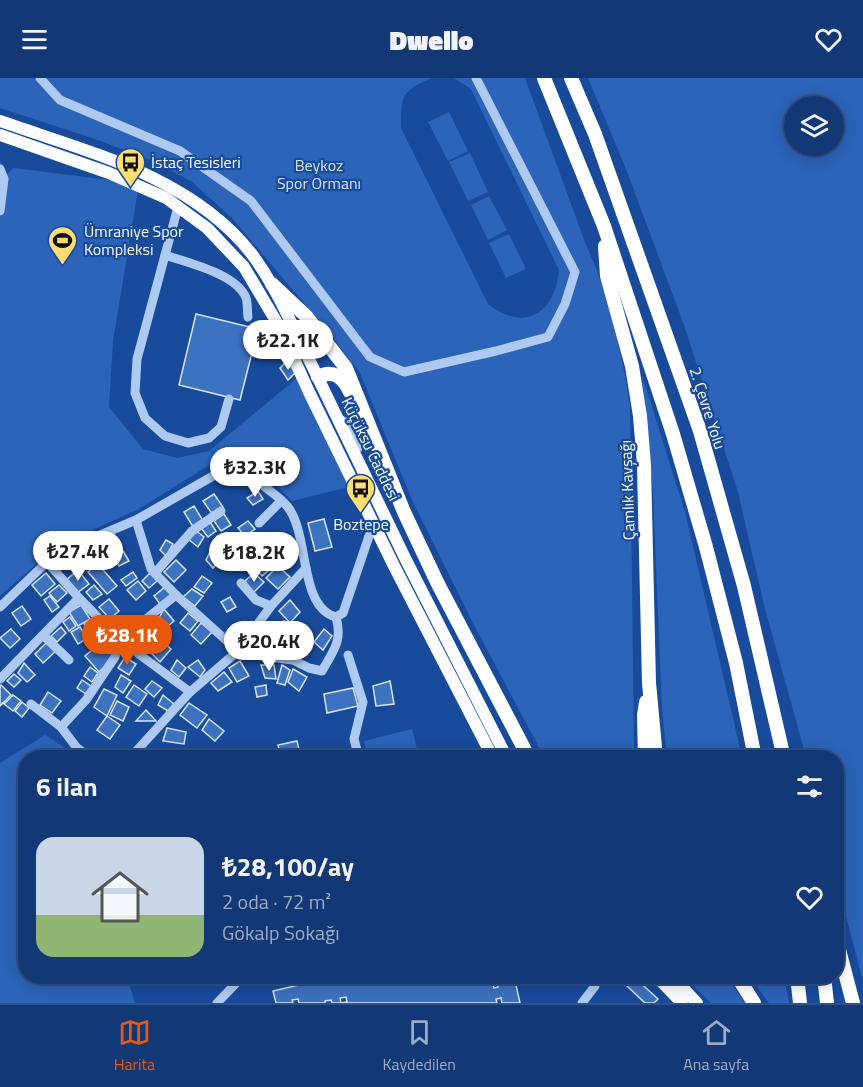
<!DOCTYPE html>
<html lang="tr">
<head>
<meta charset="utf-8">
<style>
	body { margin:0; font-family:"Titillium Web",sans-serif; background:#1b3f7a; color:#f1f3f6; height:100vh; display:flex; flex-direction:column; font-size:22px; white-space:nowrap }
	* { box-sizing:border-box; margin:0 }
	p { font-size:20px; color:#9cacc5 }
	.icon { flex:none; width:33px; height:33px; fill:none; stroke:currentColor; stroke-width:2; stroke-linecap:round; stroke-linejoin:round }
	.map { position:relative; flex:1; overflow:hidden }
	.details { position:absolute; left:18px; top:672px; width:826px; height:234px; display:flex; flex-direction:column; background:#123875; border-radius:24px; box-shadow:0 3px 15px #0003,0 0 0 2px #315287 }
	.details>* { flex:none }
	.buttons { position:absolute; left:784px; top:18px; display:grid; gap:12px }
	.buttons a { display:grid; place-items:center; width:60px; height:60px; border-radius:50%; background:#123875; box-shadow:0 3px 15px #0003,0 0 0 2px #315287; font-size:30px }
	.price { position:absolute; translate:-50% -51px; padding:0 14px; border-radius:21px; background:#fff; color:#222; font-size:20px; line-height:39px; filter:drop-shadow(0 2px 3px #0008) }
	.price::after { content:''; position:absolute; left:50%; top:36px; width:18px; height:14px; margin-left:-9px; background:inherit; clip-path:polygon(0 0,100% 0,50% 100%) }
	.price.on { background:#ea580c; color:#fff }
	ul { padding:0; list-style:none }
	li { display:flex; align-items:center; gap:18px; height:150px; padding:0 18px }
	li span { display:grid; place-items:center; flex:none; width:168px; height:120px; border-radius:18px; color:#555 }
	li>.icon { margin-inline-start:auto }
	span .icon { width:72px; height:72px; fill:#fffc; stroke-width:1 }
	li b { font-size:26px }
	h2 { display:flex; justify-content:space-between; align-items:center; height:72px; padding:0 18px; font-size:26px }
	header { display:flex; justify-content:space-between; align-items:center; height:78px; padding:0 18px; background:#123875; font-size:27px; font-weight:800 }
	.menu { display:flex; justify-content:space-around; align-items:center; height:84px; border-top:2px solid #315287; background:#123875; font-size:16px; color:#9cacc5 }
	.menu a { display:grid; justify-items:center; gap:3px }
	.menu .on { color:#ea580c }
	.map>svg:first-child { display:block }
	.green { fill:#2c64b9; fill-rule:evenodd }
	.building { fill:#3d72c1; stroke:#d7e6fc; stroke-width:1.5 }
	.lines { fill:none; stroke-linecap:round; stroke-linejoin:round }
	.minor { stroke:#afcaf2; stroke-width:9 }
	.major { stroke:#fafcff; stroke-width:12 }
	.highway { stroke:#fff; stroke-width:14 }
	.labels { text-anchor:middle; stroke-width:4.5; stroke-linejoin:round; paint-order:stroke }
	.poi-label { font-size:16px; fill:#fff; stroke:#184b9c; text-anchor:start }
	.park-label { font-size:16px; fill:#d7e6fc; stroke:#184b9c }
	.street-label { font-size:16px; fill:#fff; stroke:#184b9c }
</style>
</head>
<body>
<header><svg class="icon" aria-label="menu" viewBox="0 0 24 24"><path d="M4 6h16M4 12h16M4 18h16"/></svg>Dwello<svg class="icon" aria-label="heart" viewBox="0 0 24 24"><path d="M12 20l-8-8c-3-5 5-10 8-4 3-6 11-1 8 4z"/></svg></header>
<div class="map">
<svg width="863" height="925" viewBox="0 0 863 925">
	<rect width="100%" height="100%" fill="#184b9c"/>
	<g class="green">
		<path d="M0,0H432C401,13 401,18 401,50L488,226C525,255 555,235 559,192L471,11L454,0H525L586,167C610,217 621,272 630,327L634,679H544L473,545L412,422L360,295L325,250L232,140L192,104L160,86L98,62L0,30Z"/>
		<path d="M588,0H863V903L837,804V680L806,679L764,527L738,414L684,247L626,91ZM795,28H834V68H795Z"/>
		<polygon points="449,34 468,73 448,83 428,44"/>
		<polygon points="470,75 488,114 468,123 449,84"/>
		<polygon points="0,83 7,96 14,90 117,103 138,112 113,263 109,329 143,371 177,380 209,373 297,300 349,409 292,423 276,407 236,383 214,384 139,431 57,468 0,518"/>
		<polygon points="489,118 507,152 488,162 471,127"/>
		<polygon points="509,156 526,191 506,200 489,165"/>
		<polygon points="642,297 685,434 742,679 667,679 662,632 653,415"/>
		<polygon points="412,651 419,679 368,679 364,663"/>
		<polygon points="45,657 79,679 26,680 26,898 127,899 135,925 0,925 0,685"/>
		<polygon points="684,899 727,899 745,925 711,925"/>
		<polygon points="750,899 784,899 789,925 769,925"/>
	</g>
	<g class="building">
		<polygon points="196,236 258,251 240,322 179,307"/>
		<polygon points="286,284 296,294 288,302 280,290"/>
		<polygon points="258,413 263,421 253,427 247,420"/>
		<polygon points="214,416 223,429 213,437 203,423"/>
		<polygon points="194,428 205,446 195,452 184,434"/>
		<polygon points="224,436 231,447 221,453 214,443"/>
		<polygon points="324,441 332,469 315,473 308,445"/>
		<polygon points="248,443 255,451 245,458 238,450"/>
		<polygon points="210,444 216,453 208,459 201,450"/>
		<polygon points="195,452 204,459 198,469 188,461"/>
		<polygon points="166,462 173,466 166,478 160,472"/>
		<polygon points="257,464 274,488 262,498 243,475"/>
		<polygon points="92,469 99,482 86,489 75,478"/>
		<polygon points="105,472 114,484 109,490 99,476"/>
		<polygon points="123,473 129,483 119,488 114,478"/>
		<polygon points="235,473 245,484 236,490 227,481"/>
		<polygon points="210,474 219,483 213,490 206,482"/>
		<polygon points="176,482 186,492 174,504 164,494"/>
		<polygon points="98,486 117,508 107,516 88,494"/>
		<polygon points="278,488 290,499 278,511 266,500"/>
		<polygon points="78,492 89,506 77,515 66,502"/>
		<polygon points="133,494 137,500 126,508 121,502"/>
		<polygon points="46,495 55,506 41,518 32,507"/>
		<polygon points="150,495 157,503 149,510 142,503"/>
		<polygon points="254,495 264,504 253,515 245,503"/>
		<polygon points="202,498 212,505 204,515 194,509"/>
		<polygon points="138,503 146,513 136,522 127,512"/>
		<polygon points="59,507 67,515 57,524 49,515"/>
		<polygon points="94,507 102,516 93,522 86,514"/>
		<polygon points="165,509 174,515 160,526 154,518"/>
		<polygon points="192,511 203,518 195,528 183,519"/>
		<polygon points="50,518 59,529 52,534 44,522"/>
		<polygon points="230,519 236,529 227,534 221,524"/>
		<polygon points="109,521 119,533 110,541 99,529"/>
		<polygon points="290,522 300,534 290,545 279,533"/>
		<polygon points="81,527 90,541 78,548 69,534"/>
		<polygon points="22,528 31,541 21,548 12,535"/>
		<polygon points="164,531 174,543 167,549 159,540"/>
		<polygon points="188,535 198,543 190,553 180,545"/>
		<polygon points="70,539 76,548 69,553 63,544"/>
		<polygon points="93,540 98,547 89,554 84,546"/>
		<polygon points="153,541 159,548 145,560 139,554"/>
		<polygon points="284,543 289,556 275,563 270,549"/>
		<polygon points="201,545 212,554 201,566 191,557"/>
		<polygon points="238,545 249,554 240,567 228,557"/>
		<polygon points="159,548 167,556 155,567 147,559"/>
		<polygon points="61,549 66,555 57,564 51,558"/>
		<polygon points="80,549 87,560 78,566 71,554"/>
		<polygon points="11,551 20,561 10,570 0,560"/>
		<polygon points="324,551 332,558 323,572 314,564"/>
		<polygon points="289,559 294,572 281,576 276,565"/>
		<polygon points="161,562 171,571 160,584 151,575"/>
		<polygon points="47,564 55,574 43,585 35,576"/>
		<polygon points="101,564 115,579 99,594 85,578"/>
		<polygon points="125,579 136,586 129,597 118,590"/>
		<polygon points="177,582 186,590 179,599 171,592"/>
		<polygon points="198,582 205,592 200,599 188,589"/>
		<polygon points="240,583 249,598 237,604 229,590"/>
		<polygon points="24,585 35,597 27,604 18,595"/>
		<polygon points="261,587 274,587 276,601 265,600"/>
		<polygon points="282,587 290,592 285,607 277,605"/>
		<polygon points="90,589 98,595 92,604 84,598"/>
		<polygon points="293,591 307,599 299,613 288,604"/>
		<polygon points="224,594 232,604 218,613 211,605"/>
		<polygon points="14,596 21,602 14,609 7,603"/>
		<polygon points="121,597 131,603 123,615 115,609"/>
		<polygon points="82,602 91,608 86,616 77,610"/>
		<polygon points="152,603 162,610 154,619 145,611"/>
		<polygon points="390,603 394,626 376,628 373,608"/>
		<polygon points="1,607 11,617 0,628 0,608"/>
		<polygon points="134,607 147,616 139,628 126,619"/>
		<polygon points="266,607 267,617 257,619 255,609"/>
		<polygon points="353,610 358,628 327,635 324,616"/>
		<polygon points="104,611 117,617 107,638 94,629"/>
		<polygon points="48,614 61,623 52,635 40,627"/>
		<polygon points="13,617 21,623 13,633 3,625 5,625"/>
		<polygon points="163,617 174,626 168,633 158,627"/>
		<polygon points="117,623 129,629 123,643 110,637"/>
		<polygon points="22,624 29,630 22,639 15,633"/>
		<polygon points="189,625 207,637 197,650 180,637"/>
		<polygon points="146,632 156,643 136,643"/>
		<polygon points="107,638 120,647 110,661 97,652"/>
		<polygon points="209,641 224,653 215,663 202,652"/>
		<polygon points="167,650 186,654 184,666 163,663"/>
		<polygon points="297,663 301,680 281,680 278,667"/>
		<polygon points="337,898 353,898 351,899 352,904 358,903 358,898 367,898 368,900 400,898 401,902 407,901 407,898 431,898 432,904 439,902 438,898 495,898 491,899 494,910 498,909 496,898 514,898 520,925 502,925 501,920 496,921 497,925 341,925 347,924 346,919 340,920 341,925 332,925 331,922 325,923 325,925 299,925 298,921 292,922 293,925 276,925 273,913"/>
		<polygon points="634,899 658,921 654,925 645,925 626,907"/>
	</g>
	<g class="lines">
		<g class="minor">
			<polyline points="40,0 60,22 180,73 251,123 370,279 404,294 496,273 548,259 565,226 575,194 476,0"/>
			<polyline points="0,91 4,101 0,133"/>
			<polyline points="178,129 137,281 135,315 145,340 165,358 188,365 209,360 221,349 229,321"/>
			<path d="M165,177C188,185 237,196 246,220C248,225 247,233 248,239"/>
			<polyline points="337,340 347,345 358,370"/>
			<path d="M136,442L151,491L176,517L238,573L255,577L293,582L309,590L322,593C333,573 343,563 336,539"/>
			<polyline points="259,445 281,423"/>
			<polyline points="47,484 79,520 120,562 190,614"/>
			<polyline points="155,495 192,453 221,433"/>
			<polyline points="241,505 256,522 271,528"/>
			<path d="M0,529L47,484L67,471L136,442L213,398L231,390L239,391C252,400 277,416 287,428C310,455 298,529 336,539L343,535L369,458L376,450"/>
			<polyline points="43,557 69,582"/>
			<polyline points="348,577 363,624 354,661 359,680"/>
			<polyline points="0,601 79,520"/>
			<polyline points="31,626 61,649 77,670 91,680"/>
			<polyline points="61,649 86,622 115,579 120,562 176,517"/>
			<polyline points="130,680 190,614 238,573 271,528 306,490"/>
			<polyline points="532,898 533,902 546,898"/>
			<polyline points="217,925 243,898"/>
			<polyline points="582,925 595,908 593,898"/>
		</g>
		<g class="major">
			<path d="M0,43C88,74 190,98 251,175C267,196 279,219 290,242L406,482L507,680"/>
			<polyline points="0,57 109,95 166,120 207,150 244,189 279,248 309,314 394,488 493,680"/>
			<polyline points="656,898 682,925"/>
			<polyline points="672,898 697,925"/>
		</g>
		<g class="highway">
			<polyline points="544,0 604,148 673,356 706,469 736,585 755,680"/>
			<polyline points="571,0 595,56 700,353 744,508 784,680"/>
			<polyline points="605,168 607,198 632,288 640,338 644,387 649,605 656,680"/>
			<polyline points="272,206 306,238 346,290 404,434 438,506 529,680"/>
			<path d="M318,299C333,291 343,299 350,314"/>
			<polyline points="645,680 644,637 646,624"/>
			<polyline points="837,864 853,925"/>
			<polyline points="737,898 754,925"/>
			<polyline points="797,898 800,925"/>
			<polyline points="824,898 827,925"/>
		</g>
	</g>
	<defs>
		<symbol id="bus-pin" viewBox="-11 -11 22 30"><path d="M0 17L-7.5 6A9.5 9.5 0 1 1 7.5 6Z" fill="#ffdd70" stroke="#184b9c"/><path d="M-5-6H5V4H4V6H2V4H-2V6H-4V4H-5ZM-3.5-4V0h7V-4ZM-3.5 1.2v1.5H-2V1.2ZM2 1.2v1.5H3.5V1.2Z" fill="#111"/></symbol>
		<symbol id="stadium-pin" viewBox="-11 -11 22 30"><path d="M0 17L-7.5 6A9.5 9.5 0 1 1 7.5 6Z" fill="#ffdd70" stroke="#184b9c"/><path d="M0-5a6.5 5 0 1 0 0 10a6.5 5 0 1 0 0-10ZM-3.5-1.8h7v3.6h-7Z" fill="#111"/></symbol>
	</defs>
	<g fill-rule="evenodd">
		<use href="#bus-pin" x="114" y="68" width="33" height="45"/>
		<use href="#stadium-pin" x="46" y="146" width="33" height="45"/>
		<use href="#bus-pin" x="344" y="394" width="33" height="45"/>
	</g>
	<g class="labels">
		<g class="poi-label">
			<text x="151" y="90">İstaç Tesisleri</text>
			<text x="84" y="159">Ümraniye Spor<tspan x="84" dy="18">Kompleksi</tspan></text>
			<text x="361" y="452" text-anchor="middle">Boztepe</text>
		</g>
		<g class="park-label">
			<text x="319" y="93">Beykoz<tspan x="319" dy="18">Spor Ormanı</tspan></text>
		</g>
		<g class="street-label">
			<text transform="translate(708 330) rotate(72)" y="6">2. Çevre Yolu</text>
			<text transform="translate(371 371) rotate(64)" y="6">Küçüksu Caddesi</text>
			<text transform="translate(627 412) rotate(-92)" y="6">Çamlık Kavşağı</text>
		</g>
	</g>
</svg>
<div class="buttons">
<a><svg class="icon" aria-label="layers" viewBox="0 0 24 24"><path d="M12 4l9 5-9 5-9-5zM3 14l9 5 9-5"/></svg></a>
</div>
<b class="price" style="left:288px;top:293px">₺22.1K</b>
<b class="price" style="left:255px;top:420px">₺32.3K</b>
<b class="price" style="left:78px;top:504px">₺27.4K</b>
<b class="price" style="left:254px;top:505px">₺18.2K</b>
<b class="price on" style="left:127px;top:588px">₺28.1K</b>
<b class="price" style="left:269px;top:594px">₺20.4K</b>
<section class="details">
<h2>6 ilan<svg class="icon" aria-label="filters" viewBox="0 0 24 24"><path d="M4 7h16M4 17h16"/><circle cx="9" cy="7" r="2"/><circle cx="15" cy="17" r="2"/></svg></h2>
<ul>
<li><span style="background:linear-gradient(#c9d6e8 65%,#8fb573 0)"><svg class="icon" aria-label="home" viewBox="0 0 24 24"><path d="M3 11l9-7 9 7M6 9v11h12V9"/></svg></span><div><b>₺28,100/ay</b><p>2 oda · 72 m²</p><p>Gökalp Sokağı</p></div><svg class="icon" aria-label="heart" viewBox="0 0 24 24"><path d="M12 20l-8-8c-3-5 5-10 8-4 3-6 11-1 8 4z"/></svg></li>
</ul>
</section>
</div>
<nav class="menu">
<a class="on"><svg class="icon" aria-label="map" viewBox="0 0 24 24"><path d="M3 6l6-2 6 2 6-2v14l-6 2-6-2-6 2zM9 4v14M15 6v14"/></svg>Harita</a>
<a><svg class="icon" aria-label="saved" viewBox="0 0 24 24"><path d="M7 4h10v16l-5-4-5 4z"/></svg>Kaydedilen</a>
<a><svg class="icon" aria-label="home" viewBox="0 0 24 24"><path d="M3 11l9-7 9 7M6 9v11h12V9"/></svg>Ana sayfa</a>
</nav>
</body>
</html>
